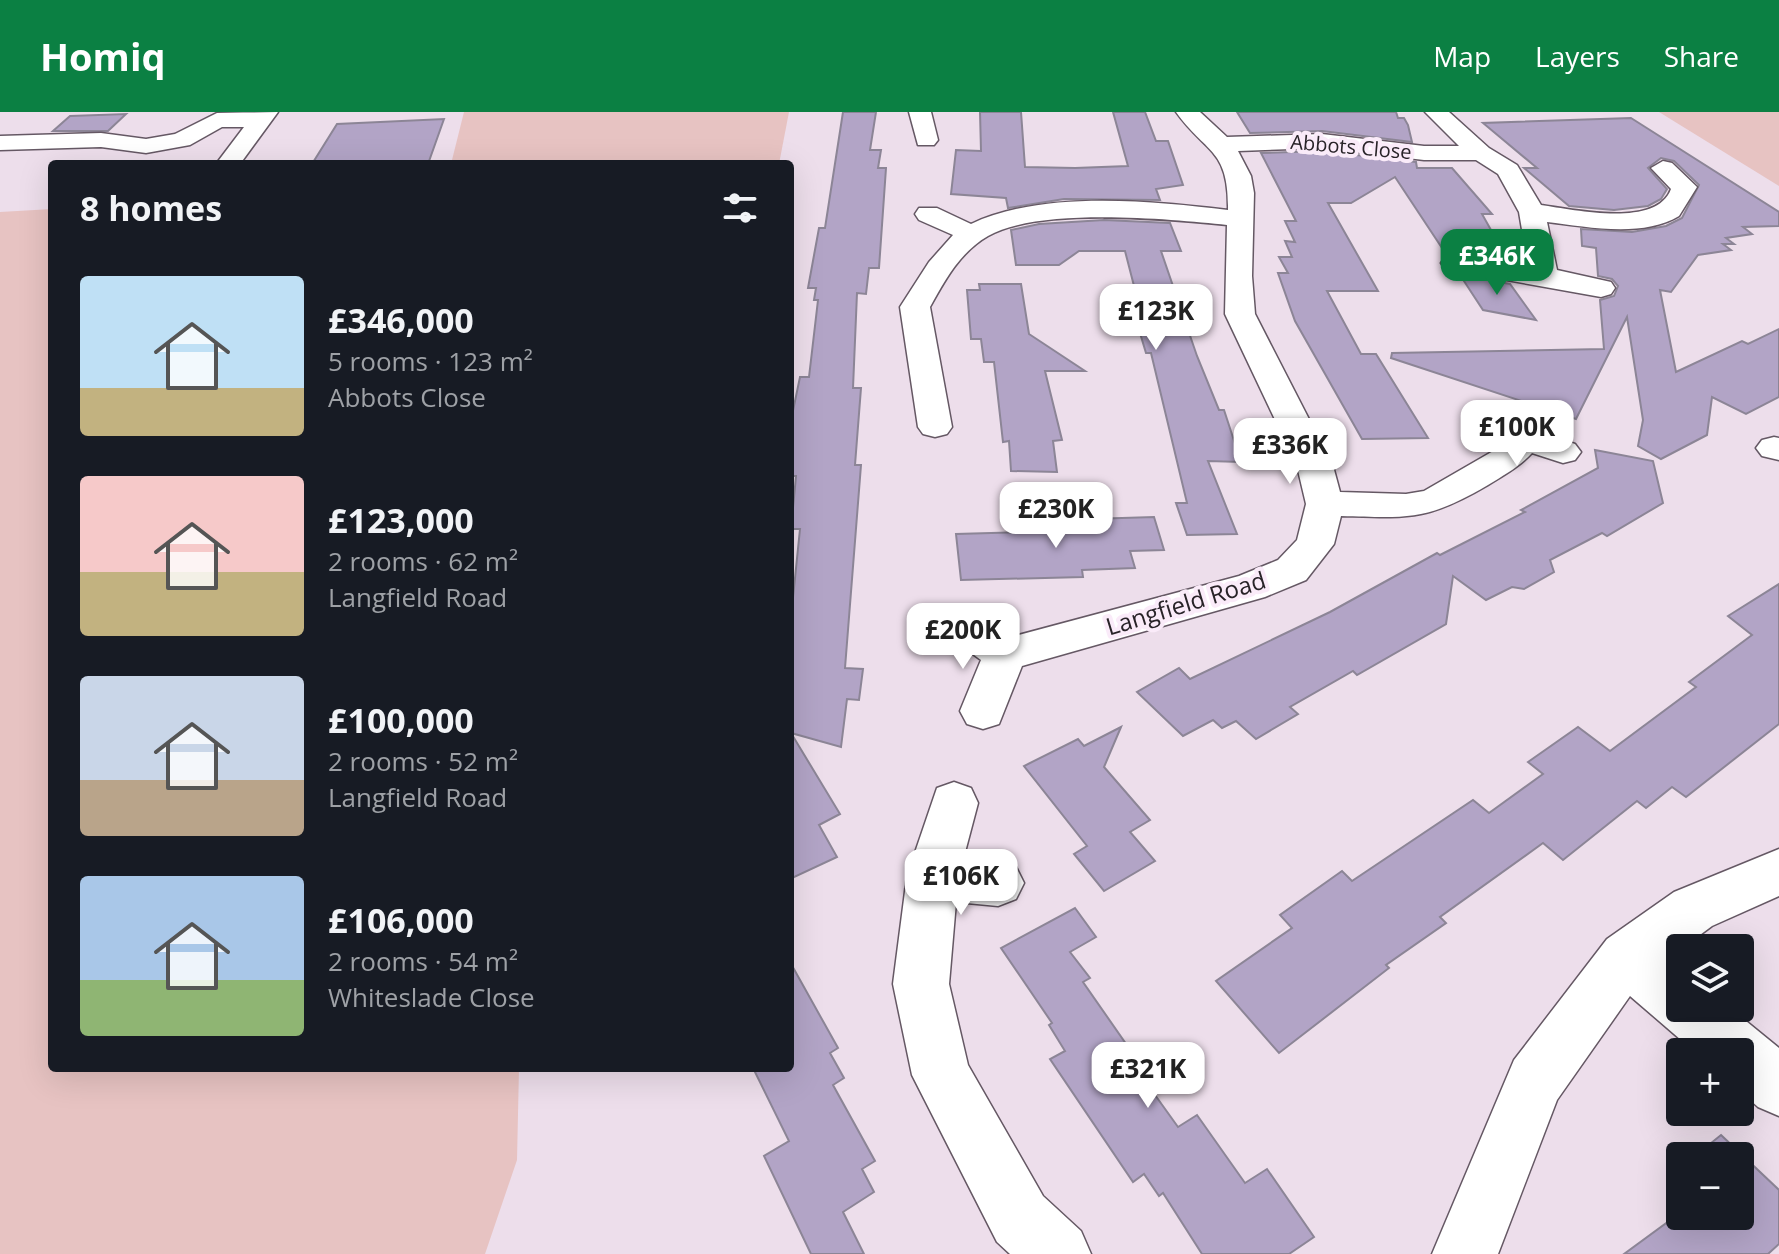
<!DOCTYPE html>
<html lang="en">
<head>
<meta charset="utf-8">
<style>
	body { margin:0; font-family:"Open Sans",sans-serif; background:#242831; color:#f1f3f6; height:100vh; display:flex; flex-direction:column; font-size:30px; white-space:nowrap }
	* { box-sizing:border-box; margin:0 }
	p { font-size:26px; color:#9ea1a6 }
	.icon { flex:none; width:44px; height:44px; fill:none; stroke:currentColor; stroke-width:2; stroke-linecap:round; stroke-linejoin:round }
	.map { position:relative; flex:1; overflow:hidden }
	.drawer { position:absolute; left:48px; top:48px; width:746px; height:912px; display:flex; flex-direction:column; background:#171b24; border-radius:8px; box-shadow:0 8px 32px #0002 }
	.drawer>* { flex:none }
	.buttons { position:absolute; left:1666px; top:822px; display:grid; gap:16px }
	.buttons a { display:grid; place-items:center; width:88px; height:88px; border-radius:8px; background:#171b24; box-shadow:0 8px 32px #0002; font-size:40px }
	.price { position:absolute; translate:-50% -68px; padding:0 18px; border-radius:16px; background:#fff; color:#222; font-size:26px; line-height:52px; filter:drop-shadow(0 2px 4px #0008) }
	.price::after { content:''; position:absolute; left:50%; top:48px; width:24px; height:18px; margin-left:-12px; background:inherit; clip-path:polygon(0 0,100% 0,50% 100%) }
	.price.selected { background:#0b8043; color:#fff }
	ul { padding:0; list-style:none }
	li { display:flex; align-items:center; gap:24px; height:200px; padding:0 32px }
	li span { display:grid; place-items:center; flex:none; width:224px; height:160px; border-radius:8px; color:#555 }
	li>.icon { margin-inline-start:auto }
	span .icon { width:96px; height:96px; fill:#fffc; stroke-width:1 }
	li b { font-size:34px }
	h2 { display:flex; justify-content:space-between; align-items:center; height:96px; padding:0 32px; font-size:34px }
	header { display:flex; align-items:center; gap:48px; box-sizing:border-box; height:112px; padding:0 40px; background:#0b8043; color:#fff }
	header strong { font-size:38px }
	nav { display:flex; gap:44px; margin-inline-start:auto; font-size:28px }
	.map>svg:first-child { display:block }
	.green { fill:#e7c3c2 }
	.building { fill:#b2a4c6; stroke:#8c8596; stroke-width:2 }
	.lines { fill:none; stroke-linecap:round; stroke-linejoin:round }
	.minor-casing { stroke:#655864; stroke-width:3 }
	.minor { fill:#fff; fill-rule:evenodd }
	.labels { text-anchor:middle; stroke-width:8; stroke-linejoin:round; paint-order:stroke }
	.far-street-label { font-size:20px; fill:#282328; stroke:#faebf9 }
	.street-label { font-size:24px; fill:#282328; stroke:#faebf9 }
</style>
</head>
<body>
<header>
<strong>Homiq</strong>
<nav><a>Map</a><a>Layers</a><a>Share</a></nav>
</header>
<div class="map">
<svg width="1779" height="1142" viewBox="0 0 1779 1142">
	<rect width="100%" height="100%" fill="#eddeeb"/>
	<g class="green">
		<polygon points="464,0 789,0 779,52 451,52"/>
		<polygon points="1659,0 1779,0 1779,74"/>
		<polygon points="52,97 52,956 519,956 517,1048 485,1142 0,1142 0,100"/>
	</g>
	<g class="building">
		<polygon points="843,0 876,0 870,38 881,38 878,56 886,56 879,156 869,156 866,182 857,181 853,276 861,276 855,353 861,353 845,556 863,557 859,588 847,587 841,635 791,621 840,702 819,713 837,745 790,767 790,515 800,417 791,417 796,364 790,364 790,313 800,265 809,265 818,188 814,188 816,176 808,176 819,116 825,116"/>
		<polygon points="980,0 1021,0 1025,55 1075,56 1128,54 1113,0 1145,0 1156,29 1168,29 1183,73 1156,77 1160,88 1064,87 1008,96 1006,86 951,82 956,38 981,39"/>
		<polygon points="1237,0 1396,0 1398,6 1404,6 1408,13 1412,30 1322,19 1250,21"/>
		<polygon points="126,2 108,19 53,19 70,4"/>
		<polygon points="1631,6 1779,100 1779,114 1743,115 1752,122 1726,126 1734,132 1723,132 1731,138 1698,143 1671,180 1660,178 1676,260 1742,229 1748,232 1779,217 1779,285 1746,302 1712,285 1707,323 1661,347 1638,334 1643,308 1627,205 1576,307 1391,246 1392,241 1604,237 1600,188 1614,184 1618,174 1612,167 1598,164 1596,136 1582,134 1581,117 1632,120 1666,114 1682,106 1699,73 1674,49 1661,46 1648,56 1667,77 1661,87 1648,94 1614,98 1569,94 1524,56 1537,56 1483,11"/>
		<polygon points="444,7 428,52 312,52 337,12"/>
		<polygon points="1322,39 1416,50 1417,56 1452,56 1492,102 1482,102 1491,118 1484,118 1487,122 1474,122 1490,145 1446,142 1395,65 1351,91 1328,91 1378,179 1327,179 1361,242 1376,242 1428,326 1362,327 1295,209 1278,161 1288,161 1279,145 1292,145 1285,129 1295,130 1285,109 1296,109 1261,41"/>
		<polygon points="1104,108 1170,111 1181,139 1161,139 1197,244 1219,298 1224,298 1241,350 1208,349 1237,422 1187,423 1176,391 1187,391 1151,241 1146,241 1134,201 1141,201 1125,139 1079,139 1059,153 1016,153 1011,118 1039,112"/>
		<polygon points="1460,163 1510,172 1536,208 1483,198"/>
		<polygon points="979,172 1021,172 1029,222 1085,259 1045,259 1062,328 1053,329 1057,360 1011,359 1009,329 1003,330 994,250 984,250 981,227 971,227 967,178 980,178"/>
		<polygon points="1595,338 1653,349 1663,391 1607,424 1602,421 1550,448 1554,460 1524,477 1512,475 1486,488 1453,464 1446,512 1357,563 1353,559 1290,595 1298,602 1256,627 1236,609 1222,616 1213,608 1183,624 1137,580 1179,556 1190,567 1330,500 1437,441 1440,443 1525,400 1521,398 1598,356"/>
		<polygon points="1154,405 1164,438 1130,439 1135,456 1082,458 1083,465 961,468 956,422 1093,418 1090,407"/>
		<polygon points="1779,472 1779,612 1686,685 1672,675 1646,696 1637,689 1563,748 1543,731 1440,805 1446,811 1386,853 1389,856 1279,941 1216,869 1292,816 1280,803 1342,759 1352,769 1473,688 1489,701 1543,662 1528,650 1578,615 1610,639 1696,575 1689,570 1752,523 1728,504"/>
		<polygon points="1121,615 1104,655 1150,708 1130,720 1155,749 1104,779 1074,742 1087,734 1024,654 1078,627 1084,634"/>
		<polygon points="1075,796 1096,825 1070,840 1090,866 1083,870 1140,952 1135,955 1178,1015 1197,1003 1245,1071 1267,1057 1314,1125 1289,1142 1202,1142 1163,1081 1159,1084 1144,1062 1133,1070 1050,947 1065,939 1049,913 1052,911 1001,836"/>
		<polygon points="790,850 838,936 830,941 844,966 833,973 875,1049 862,1057 874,1080 843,1100 864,1142 811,1142 764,1044 789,1029 753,956 790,956"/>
		<polygon points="1721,1023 1779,1078 1779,1132 1768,1142 1624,1142 1680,1101 1680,1104 1740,1104 1740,1044 1695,1044"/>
	</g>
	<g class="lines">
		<defs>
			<g id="minor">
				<polygon points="278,0 240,52 216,52 244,15 222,15 190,33 146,41 101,35 0,38 0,24 101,21 146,27 175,22 217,1"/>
				<polygon points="909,0 931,0 938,28 934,33 918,33"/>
				<path d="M1176,0H1200L1227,25L1322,22L1424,34H1459L1425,0H1449L1489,36L1517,53L1541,93C1575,98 1657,116 1671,77L1651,56L1663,49L1672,51L1697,75L1679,104C1643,126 1587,115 1547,110L1557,158L1611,170L1615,176L1611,182L1601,185L1445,157L1441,151L1445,145L1455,143L1528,153L1519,100L1498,62L1476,48H1424L1322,36L1238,39L1251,64L1254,81L1252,164L1255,202L1333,354L1340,380L1406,382L1424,379L1495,338L1503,330L1480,321L1475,314L1480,307L1492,304L1575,332L1581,340L1575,348L1563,351L1532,341C1519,355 1504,363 1488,373C1427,409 1409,406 1341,404L1334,432L1306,468L1265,485L1022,554L999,612L983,617L967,612L960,599L981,548L937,516L931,505L937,494C966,486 988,509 1011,525L1239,464L1278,448L1297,428L1306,392L1297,354L1225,202L1227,113C1168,107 1039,95 988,124C960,140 945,168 930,195L952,315L947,322L935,325L923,322L918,315L900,195L929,150L953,123L919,108L915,102L919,96H937L971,112C1043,78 1151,89 1228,98C1229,36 1206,42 1176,0Z"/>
				<polygon points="1774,325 1779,326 1779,348 1762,344 1756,336 1762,328"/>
				<polygon points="954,670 971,676 978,691 964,744 998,748 1016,755 1024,771 1016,787 998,794 956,790 949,872 968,953 1043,1084 1081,1119 1091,1142 1010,1142 997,1130 912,963 893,872 907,764 937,676"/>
				<polygon points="1779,737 1779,784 1712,814 1669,846 1680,855 1680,896 1730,896 1779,936 1779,1004 1758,995 1740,979 1740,940 1695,940 1630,884 1557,988 1498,1142 1432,1142 1514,948 1607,827 1674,780"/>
			</g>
		</defs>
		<use href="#minor" class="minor-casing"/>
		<use href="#minor" class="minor"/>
	</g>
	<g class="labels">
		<g class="far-street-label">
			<text transform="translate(1351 35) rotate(5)" y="7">Abbots Close</text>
		</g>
		<g class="street-label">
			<text transform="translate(1186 492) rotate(-17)" y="8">Langfield Road</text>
		</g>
	</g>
</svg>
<div class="buttons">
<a><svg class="icon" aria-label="layers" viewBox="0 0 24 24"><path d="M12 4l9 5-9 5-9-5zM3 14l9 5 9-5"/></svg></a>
<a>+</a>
<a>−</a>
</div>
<b class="price selected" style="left:1497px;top:185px">£346K</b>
<b class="price" style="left:1156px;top:240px">£123K</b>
<b class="price" style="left:1517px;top:356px">£100K</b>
<b class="price" style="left:1290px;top:374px">£336K</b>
<b class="price" style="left:1056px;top:438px">£230K</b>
<b class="price" style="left:963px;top:559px">£200K</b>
<b class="price" style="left:961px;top:805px">£106K</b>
<b class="price" style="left:1148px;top:998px">£321K</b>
<section class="drawer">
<h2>8 homes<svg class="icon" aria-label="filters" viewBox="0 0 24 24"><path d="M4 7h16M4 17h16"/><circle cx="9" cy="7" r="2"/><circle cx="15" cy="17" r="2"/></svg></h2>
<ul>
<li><span style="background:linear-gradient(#bfe0f5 70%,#c2b280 0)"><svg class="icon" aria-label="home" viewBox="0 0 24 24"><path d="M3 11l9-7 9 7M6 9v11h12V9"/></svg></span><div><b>£346,000</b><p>5 rooms · 123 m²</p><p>Abbots Close</p></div></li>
<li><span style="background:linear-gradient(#f6c9c9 60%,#c2b280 0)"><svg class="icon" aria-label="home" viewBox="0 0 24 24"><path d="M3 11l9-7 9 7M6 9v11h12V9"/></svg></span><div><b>£123,000</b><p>2 rooms · 62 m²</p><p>Langfield Road</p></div></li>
<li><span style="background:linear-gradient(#c9d6e8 65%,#b9a48a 0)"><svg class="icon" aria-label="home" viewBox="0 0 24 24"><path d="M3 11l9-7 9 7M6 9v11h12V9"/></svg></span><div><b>£100,000</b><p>2 rooms · 52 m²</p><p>Langfield Road</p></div></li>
<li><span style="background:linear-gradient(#a9c7e8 65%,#8fb573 0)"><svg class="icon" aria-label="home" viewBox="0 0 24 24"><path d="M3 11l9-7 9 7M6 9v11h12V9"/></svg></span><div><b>£106,000</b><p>2 rooms · 54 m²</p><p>Whiteslade Close</p></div></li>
</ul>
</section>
</div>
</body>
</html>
